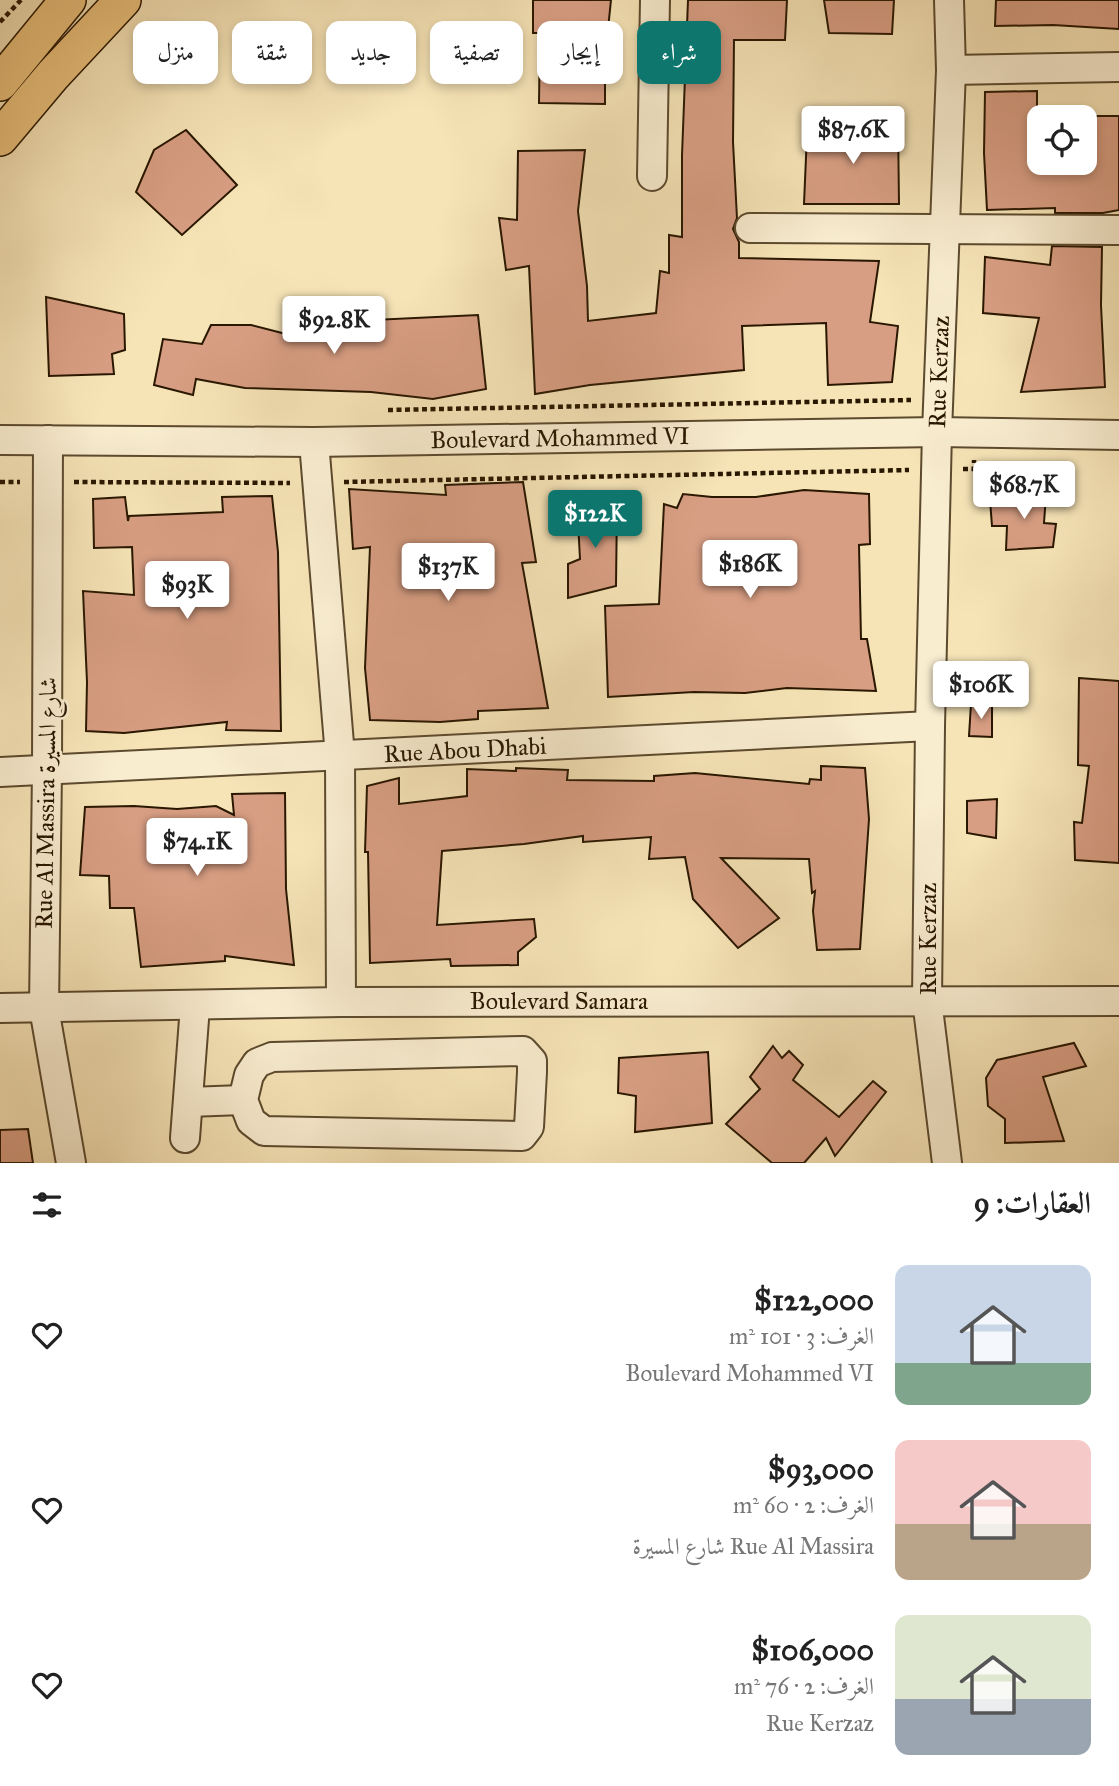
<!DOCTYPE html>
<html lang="ar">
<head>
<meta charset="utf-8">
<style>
	body { margin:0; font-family:"IM FELL Great Primer",Amiri,serif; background:#f2f2f2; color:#222; direction:rtl; height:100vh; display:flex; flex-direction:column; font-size:26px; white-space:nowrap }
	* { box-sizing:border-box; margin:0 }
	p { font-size:23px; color:#767676 }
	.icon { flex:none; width:38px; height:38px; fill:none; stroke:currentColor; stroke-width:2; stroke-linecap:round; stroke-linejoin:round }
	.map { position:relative; height:1163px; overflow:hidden; direction:ltr }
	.sheet { display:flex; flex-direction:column; background:#fff; flex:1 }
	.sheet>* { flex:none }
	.guide { position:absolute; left:21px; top:21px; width:700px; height:63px; direction:rtl; display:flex; gap:14px }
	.buttons { position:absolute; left:1027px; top:105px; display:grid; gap:14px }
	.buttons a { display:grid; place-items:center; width:70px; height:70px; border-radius:14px; background:#fff; box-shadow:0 4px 10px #0003; font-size:35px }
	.price { position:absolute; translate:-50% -60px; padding:0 16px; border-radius:7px; background:#fff; color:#222; font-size:23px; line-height:46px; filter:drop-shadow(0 2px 4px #0008) }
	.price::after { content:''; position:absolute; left:50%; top:42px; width:21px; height:16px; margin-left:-10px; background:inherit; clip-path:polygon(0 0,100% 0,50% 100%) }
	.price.selected { background:#0f766e; color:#fff }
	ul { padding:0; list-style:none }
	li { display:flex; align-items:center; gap:21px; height:175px; padding:0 28px }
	li span { display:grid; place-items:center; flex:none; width:196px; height:140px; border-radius:14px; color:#555 }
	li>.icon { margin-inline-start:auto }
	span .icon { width:84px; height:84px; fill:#fffc; stroke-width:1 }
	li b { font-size:30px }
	h2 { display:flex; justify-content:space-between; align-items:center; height:84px; padding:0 28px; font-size:30px }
	.pill { padding:0 24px; border-radius:14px; background:#fff; box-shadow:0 4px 10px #0003; font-size:24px; line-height:63px }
	.pill.selected { background:#0f766e; color:#fff }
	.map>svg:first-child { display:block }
	.building { fill:#d89e83; stroke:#291700; stroke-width:2 }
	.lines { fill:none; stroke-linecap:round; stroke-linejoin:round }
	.minor-casing { stroke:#5c4a2e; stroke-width:32 }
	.major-casing { stroke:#291700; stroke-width:38 }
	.path { stroke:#291700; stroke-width:4.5; stroke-dasharray:5 3.5; stroke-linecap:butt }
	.minor { stroke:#f9edd0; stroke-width:28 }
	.major { stroke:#ebc27c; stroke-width:35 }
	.labels { text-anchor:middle; stroke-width:5; stroke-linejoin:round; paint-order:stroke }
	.street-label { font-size:24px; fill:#291700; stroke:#f9edd0 }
</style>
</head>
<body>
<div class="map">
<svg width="1119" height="1163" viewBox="0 0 1119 1163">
	<rect width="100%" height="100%" fill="#f6e4b7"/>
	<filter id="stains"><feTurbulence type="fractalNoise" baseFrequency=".00286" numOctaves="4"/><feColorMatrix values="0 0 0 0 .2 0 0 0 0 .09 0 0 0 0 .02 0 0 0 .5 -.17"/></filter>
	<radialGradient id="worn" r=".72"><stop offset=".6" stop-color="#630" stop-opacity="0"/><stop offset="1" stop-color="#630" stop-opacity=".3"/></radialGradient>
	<g class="building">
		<polygon points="533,0 611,0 608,29 605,29 605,104 539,103 540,33 533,33"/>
		<polygon points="688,0 787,0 785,40 734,40 733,142 737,218 733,229 739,242 739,258 879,261 870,322 898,326 892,382 828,385 826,323 742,326 744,370 590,385 535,394 529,266 506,270 499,218 517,220 518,151 585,150 578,211 587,286 588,321 656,313 660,271 669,273 669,235 682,237 682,155"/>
		<polygon points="824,0 894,0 892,34 829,33"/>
		<polygon points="996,0 1119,0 1119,29 1053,25 995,26"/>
		<polygon points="1037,91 1037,107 1040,107 1040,163 1085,163 1085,116 1119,116 1119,210 1103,213 1055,213 1055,208 987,210 984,153 985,92"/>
		<polygon points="898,122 899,204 804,204 807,134"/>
		<polygon points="186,130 237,185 182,235 136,192 154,150"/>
		<polygon points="1052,246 1102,247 1101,305 1105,387 1021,392 1039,318 983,313 985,257 1050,265"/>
		<polygon points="46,297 124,314 125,350 112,354 114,374 49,376"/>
		<polygon points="298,311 351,312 352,321 478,315 486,389 433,399 371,392 245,388 196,379 193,395 154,385 163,339 202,344 211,325 251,325 286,334"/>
		<polygon points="523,482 536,562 522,563 548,708 478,711 478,719 440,722 370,720 365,668 370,547 353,549 349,489 446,495 445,485"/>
		<polygon points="804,490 869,494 870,544 859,545 861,639 867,639 876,691 787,688 745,693 694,692 608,697 605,606 659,604 664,504 677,508 683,494 712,497 756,497"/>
		<polygon points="1012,490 1046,495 1044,523 1056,524 1053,547 1006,550 1007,526 992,526 990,500 1008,500"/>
		<polygon points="272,496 278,552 281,731 226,730 227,722 124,733 86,731 87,682 83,591 134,595 132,547 94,548 93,499 125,497 128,521 129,516 223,512 222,497"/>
		<polygon points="577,503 617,505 616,586 568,598 568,564 580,559"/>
		<polygon points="1079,678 1119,681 1119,863 1075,860 1074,822 1082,823 1089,766 1078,765"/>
		<polygon points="971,704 992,704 992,737 969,736"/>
		<polygon points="821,766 865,768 869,819 860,949 817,950 813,911 815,891 812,893 809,859 721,858 779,918 738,948 693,899 685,857 649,859 651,837 583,842 583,836 524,844 442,851 437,925 534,919 536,937 518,952 518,965 451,966 450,959 370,963 368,852 365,852 367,786 399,778 399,804 467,796 467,769 516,771 516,768 568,770 567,780 654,781 654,776 695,773 809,784 810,779 821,780"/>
		<polygon points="285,793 286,889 294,965 225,956 225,961 141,967 134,908 110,908 109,876 80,875 85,807 134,806 177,809 216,806 234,815 232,794"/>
		<polygon points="997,799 996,838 967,833 967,801"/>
		<polygon points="1074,1043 1086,1066 1043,1077 1064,1141 1005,1143 1005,1119 988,1106 986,1078 997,1060"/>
		<polygon points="773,1046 782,1058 789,1051 803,1065 793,1080 839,1117 873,1081 886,1092 835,1156 826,1138 804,1163 772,1163 726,1124 760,1089 750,1077"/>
		<polygon points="708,1052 712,1123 635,1132 636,1096 618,1093 619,1058"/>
		<polygon points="28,1129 33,1163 0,1163 0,1130"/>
	</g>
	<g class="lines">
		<defs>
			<g id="minor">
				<polyline points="951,70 1119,67"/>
				<polyline points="652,176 655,0"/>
				<polyline points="750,228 1119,230"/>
				<polyline points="0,440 314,442 937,432 1119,435"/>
				<polyline points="48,440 47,769 44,1008 71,1163"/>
				<polyline points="314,442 340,756 341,1002"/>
				<polyline points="0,772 930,726"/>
				<polyline points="0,1008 341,1002 1119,1001"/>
				<polygon points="523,1051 532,1061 532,1072 529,1127 522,1136 264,1131 251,1121 243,1100 249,1075 257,1063 272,1057"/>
				<polyline points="188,1102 243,1100"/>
				<polyline points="185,1138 195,1006"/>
				<polyline points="947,1163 927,1000 930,726 937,432 951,70 949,0"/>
			</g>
			<g id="major">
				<polyline points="0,83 68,0"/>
				<polyline points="0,138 53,75 123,0"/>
			</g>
		</defs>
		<use href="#minor" class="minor-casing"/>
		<use href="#major" class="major-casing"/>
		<g class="path">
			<polyline points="0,22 21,0"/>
			<polyline points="388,410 911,400"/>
			<polyline points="963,469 974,469 974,460"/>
			<polyline points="0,482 20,482"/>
			<polyline points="74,482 290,483"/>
			<polyline points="344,482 909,470"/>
		</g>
		<use href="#minor" class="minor"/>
		<use href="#major" class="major"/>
	</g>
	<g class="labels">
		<g class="street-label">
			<text transform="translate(939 372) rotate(-88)" y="8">Rue Kerzaz</text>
			<text transform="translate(560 438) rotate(-1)" y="8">Boulevard Mohammed VI</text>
			<text transform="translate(465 750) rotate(-3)" y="8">Rue Abou Dhabi</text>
			<text transform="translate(46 803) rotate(-89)" y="8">Rue Al Massira شارع المسيرة</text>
			<text transform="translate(928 939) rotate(-90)" y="8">Rue Kerzaz</text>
			<text x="559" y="1009">Boulevard Samara</text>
		</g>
	</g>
	<rect width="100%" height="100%" filter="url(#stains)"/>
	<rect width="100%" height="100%" fill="url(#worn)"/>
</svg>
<div class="buttons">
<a><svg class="icon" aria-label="locate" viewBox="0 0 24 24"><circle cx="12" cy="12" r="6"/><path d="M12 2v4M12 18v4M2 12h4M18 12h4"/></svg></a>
</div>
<b class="price" style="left:853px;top:166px">$87.6K</b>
<b class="price" style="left:334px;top:356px">$92.8K</b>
<b class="price" style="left:1024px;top:521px">$68.7K</b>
<b class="price selected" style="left:595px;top:550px">$122K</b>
<b class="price" style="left:750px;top:600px">$186K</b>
<b class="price" style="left:448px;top:603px">$137K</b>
<b class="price" style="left:187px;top:621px">$93K</b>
<b class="price" style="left:981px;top:721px">$106K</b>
<b class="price" style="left:197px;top:878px">$74.1K</b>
<div class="guide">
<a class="pill selected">شراء</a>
<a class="pill">إيجار</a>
<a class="pill">تصفية</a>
<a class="pill">جديد</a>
<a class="pill">شقة</a>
<a class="pill">منزل</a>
</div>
</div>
<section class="sheet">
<h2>العقارات: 9<svg class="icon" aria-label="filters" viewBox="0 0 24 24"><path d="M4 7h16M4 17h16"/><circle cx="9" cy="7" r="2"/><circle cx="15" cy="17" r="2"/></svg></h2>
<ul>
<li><span style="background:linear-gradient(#c9d6e8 70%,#7fa58c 0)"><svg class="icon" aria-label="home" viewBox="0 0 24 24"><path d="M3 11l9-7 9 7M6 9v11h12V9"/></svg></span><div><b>$122,000</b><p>الغرف: 3 · 101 m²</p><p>Boulevard Mohammed VI</p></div><svg class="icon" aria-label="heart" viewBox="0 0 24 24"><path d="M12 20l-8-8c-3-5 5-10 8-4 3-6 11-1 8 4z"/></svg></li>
<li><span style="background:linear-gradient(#f6c9c9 60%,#b9a48a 0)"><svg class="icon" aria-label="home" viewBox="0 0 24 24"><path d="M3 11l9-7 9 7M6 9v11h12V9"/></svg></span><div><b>$93,000</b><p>الغرف: 2 · 60 m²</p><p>Rue Al Massira شارع المسيرة</p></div><svg class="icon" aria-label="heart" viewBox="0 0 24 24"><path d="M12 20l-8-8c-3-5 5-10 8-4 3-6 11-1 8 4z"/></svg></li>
<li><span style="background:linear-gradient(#dfe7d0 60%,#9aa5b1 0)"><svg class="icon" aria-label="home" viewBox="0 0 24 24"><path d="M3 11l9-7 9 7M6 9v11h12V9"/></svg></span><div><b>$106,000</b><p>الغرف: 2 · 76 m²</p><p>Rue Kerzaz</p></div><svg class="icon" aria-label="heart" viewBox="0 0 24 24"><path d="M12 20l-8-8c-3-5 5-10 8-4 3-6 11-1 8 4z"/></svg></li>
</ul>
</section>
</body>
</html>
